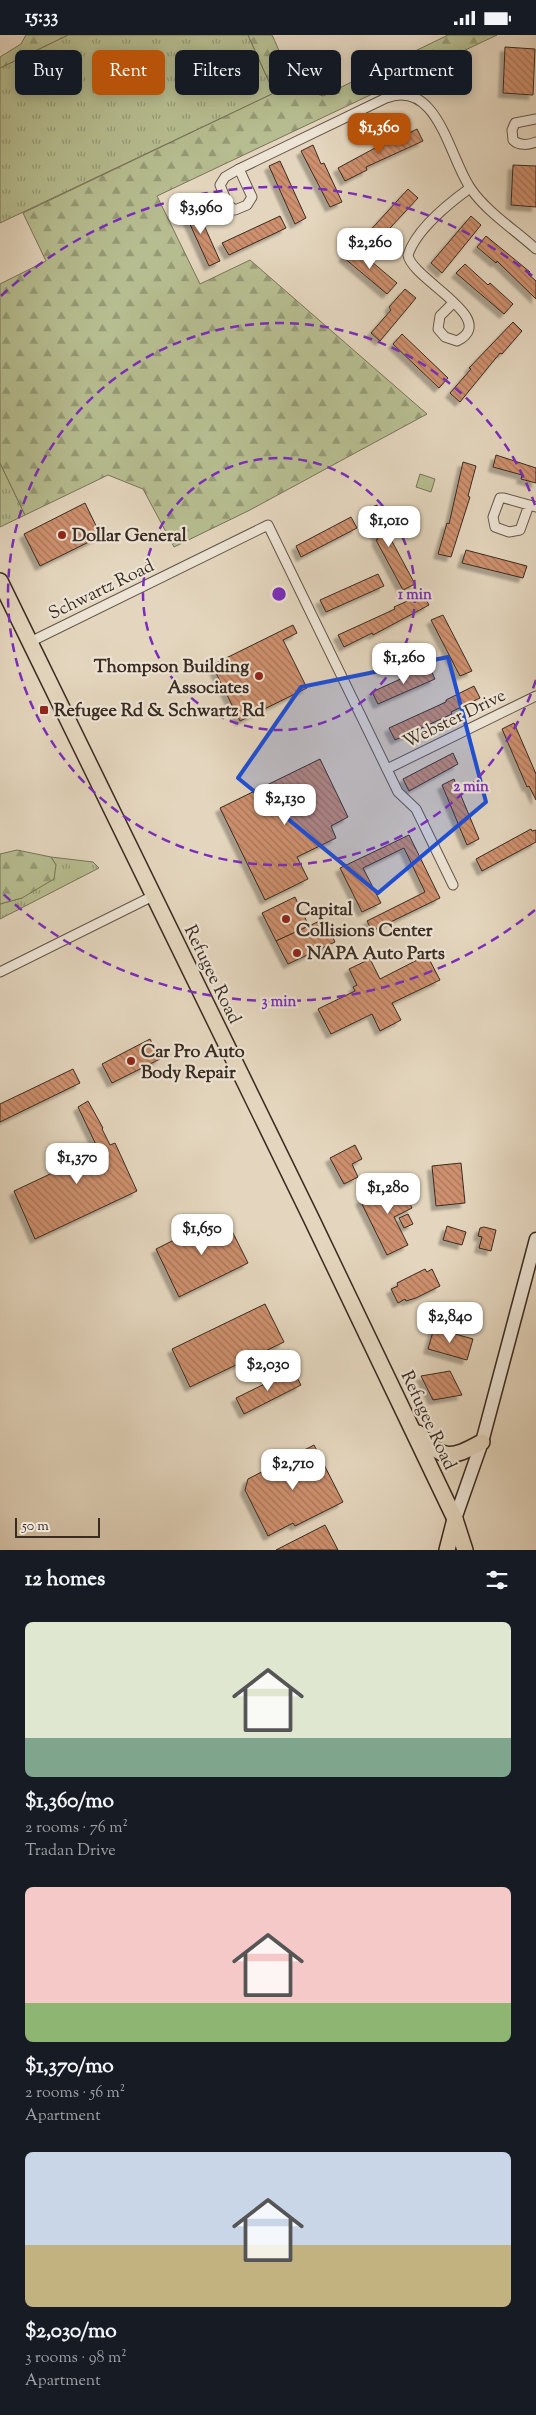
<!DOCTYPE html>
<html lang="en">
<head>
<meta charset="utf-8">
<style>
	body { margin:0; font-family:"Sorts Mill Goudy",serif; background:#242831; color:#f1f3f6; height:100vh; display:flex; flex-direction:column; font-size:19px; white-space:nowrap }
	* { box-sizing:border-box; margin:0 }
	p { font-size:16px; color:#9ea1a6 }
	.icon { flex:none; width:28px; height:28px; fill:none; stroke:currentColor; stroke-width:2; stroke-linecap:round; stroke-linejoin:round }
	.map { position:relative; height:1515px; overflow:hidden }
	.side { display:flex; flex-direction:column; background:#171b24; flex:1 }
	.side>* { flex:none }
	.hud { position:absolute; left:15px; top:15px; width:506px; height:45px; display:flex; gap:10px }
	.scale { position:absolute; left:15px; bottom:12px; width:85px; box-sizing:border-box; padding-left:5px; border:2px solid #392b22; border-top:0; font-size:14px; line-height:18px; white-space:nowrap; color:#392b22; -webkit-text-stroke:4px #ede4d5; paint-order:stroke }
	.price { position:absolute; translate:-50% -42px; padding:0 11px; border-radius:10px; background:#fff; color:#222; font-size:16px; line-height:32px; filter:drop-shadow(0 1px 2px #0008) }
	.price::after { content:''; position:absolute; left:50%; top:30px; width:15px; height:11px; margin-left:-8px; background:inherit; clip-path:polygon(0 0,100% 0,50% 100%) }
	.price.active { background:#b45309; color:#fff }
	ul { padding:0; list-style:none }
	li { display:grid; align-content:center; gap:10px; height:265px; padding:0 25px }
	li span { display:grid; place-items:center; height:155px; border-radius:8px; color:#555 }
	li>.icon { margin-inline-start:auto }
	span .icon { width:90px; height:90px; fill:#fffc; stroke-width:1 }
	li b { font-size:21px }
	h2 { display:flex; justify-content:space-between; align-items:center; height:60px; padding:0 25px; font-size:21px }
	.tag { padding:0 18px; border-radius:8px; background:#171b24; box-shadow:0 2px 12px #0003; font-size:18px; line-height:45px }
	.tag.active { background:#b45309; color:#fff }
	.status { display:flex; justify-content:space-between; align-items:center; height:35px; padding:0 25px; background:#171b24; direction:ltr }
	.status svg { height:14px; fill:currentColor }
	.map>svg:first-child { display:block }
	.grass { fill:url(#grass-tufts); stroke:#787459 }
	.forest { fill:url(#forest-firs); stroke:#787459 }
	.park { fill:#b6bd90; stroke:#787459 }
	.building { fill:url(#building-back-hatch); stroke:#392b22; filter:url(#shadow) }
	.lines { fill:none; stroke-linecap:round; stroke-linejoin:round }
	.street-casing { stroke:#645649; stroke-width:11 }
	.secondary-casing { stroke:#392b22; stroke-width:15 }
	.primary-casing { stroke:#392b22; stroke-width:18 }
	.street { stroke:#ede4d5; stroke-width:9 }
	.secondary { stroke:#ede4d5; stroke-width:12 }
	.primary { stroke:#e4d6be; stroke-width:15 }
	.marked { fill:#1d4ed8; fill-opacity:0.2; stroke:#1d4ed8; stroke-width:4; stroke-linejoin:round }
	.ring { fill:none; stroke:#7b2cbf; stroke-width:2.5; stroke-dasharray:9 6 }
	.poi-dot { fill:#8f2418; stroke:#ede4d5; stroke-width:2 }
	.labels { text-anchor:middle; stroke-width:4.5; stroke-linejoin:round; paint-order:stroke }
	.poi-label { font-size:18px; font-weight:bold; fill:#392b22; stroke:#ede4d5; text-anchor:start }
	.street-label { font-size:18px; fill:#392b22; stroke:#ede4d5 }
	.centre { fill:#7b2cbf; stroke:#ede4d5; stroke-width:2.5 }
	.ring-label { font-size:15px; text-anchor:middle; font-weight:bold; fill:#7b2cbf; stroke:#ede4d5; stroke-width:4.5; stroke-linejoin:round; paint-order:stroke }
</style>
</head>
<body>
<div class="status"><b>15:33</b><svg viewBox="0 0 49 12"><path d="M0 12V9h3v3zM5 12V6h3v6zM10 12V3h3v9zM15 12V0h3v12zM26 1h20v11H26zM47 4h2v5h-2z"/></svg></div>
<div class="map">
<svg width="536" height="1515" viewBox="0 0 536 1515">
	<defs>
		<pattern id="grass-tufts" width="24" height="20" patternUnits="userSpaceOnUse" patternTransform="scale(1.25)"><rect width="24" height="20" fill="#b6bd90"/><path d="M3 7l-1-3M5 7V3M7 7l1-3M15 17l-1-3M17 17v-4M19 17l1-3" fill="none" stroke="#959a75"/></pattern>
		<pattern id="forest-firs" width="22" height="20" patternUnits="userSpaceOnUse" patternTransform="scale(1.25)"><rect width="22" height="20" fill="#b6bd90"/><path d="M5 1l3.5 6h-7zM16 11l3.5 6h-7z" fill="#959a75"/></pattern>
		<pattern id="building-back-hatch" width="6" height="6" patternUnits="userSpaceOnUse" patternTransform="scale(1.25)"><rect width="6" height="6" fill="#ce906e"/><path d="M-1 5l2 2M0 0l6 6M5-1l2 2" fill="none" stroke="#a8765a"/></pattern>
		<filter id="shadow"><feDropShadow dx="-4.5" dy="4.5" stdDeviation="1" flood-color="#0004"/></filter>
	</defs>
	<rect width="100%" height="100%" fill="#e4d6be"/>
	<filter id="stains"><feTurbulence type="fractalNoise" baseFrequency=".004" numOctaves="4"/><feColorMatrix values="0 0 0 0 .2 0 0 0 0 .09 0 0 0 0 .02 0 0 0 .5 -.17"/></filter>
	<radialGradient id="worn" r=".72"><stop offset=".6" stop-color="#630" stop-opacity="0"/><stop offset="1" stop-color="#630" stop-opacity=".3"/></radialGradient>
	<g class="grass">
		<polygon points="68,0 248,0 274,58 0,188 0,33"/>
		<polygon points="0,428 25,480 0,492"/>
		<polygon points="51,822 93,827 99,833 0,884 0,869 22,863 56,830"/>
	</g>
	<g class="forest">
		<polygon points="26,0 68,0 0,33 0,22 21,9"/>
		<path d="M248,0H272C286,29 289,51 323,61L448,0H497L157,161L200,249L250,225L427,379L250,475L174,512L143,454L108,440L25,480L0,428V249L46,226L23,178L274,58Z"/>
		<polygon points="17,815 51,822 56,830 54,844 22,863 0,869 0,819"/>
	</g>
	<polygon class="park" points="420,439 435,444 431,457 416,452"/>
	<g class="building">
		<polygon points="505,12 535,14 533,60 503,58"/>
		<polygon points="417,94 423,106 366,132 367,135 345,146 338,133 388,106 389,108"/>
		<polygon points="313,110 321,129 324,128 342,167 330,172 301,116"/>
		<polygon points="280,126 306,183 295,189 269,131"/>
		<polygon points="513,130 536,131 536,172 511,170"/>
		<polygon points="408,154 418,163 376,208 366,200"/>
		<polygon points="194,168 220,226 209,231 183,174"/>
		<polygon points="280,181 286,193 229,220 222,208"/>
		<polygon points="471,181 481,190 442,238 431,228"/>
		<polygon points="486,201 530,237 528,239 536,246 536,264 497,226 496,228 477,212"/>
		<polygon points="353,211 397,248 387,259 343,222"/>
		<polygon points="465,229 488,250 490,248 513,269 504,279 456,238"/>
		<polygon points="405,254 416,263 380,306 371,298 391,275 389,272"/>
		<polygon points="513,287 522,296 502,319 500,318 460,367 450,358 471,334 469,333"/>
		<polygon points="402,299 448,343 439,353 393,309"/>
		<polygon points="496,420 536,433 536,448 521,444 522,440 493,432"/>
		<polygon points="463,427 476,431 468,461 470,462 451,522 438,519 447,488 449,489"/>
		<polygon points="85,468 101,501 40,531 24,499"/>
		<polygon points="377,470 390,498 388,499 415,549 403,555 376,505 378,504 365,475"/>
		<polygon points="351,482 357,493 301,522 296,511"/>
		<polygon points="466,515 527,531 523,543 462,528"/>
		<polygon points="378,539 384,551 326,577 320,565"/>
		<polygon points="423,559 429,570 373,600 372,598 344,612 338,600 395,574 394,572"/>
		<polygon points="443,580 472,636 460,641 431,585"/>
		<polygon points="293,590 297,598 283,605 307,653 240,686 212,630"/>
		<polygon points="429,631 435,644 378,669 372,657"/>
		<polygon points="474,651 480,663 451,677 452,679 395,705 389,693 446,667 446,665"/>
		<polygon points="514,688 536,739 536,765 529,751 527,752 502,694"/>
		<polygon points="453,718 458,729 409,756 403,744"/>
		<polygon points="320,724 348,782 331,791 336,803 297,822 308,844 265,865 220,773"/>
		<polygon points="454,744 479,804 467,810 442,750"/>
		<polygon points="531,794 532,796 536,795 536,807 482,836 476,824"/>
		<polygon points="409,800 440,863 372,896 367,886 425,857 404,813 363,833 381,868 362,877 340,833"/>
		<polygon points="295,862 309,891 276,906 262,878"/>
		<polygon points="324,884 335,907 288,929 276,906"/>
		<polygon points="427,920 440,945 392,968 401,985 380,996 372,979 331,999 318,974 355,956 353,952 357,950 349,934 370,924 380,944"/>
		<polygon points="150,1004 160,1024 112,1048 102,1029"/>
		<polygon points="73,1034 80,1048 0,1087 0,1069"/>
		<polygon points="88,1066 103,1093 102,1094 110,1110 115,1108 137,1156 35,1204 14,1156 99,1116 78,1072"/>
		<polygon points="355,1110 362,1124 352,1129 358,1142 344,1149 330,1123"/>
		<polygon points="461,1128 465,1168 436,1171 432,1131"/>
		<polygon points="399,1146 412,1173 394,1182 408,1210 387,1220 360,1165"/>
		<polygon points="408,1179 413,1189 404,1193 399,1183"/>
		<polygon points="224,1180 248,1228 179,1262 156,1214"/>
		<polygon points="447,1191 466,1197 462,1210 443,1205"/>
		<polygon points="484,1192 496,1195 491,1216 479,1213 482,1202 478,1201 480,1193"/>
		<polygon points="425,1234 427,1237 432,1234 440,1251 416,1263 406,1266 405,1264 398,1268 391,1254 398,1251 397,1248"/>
		<polygon points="265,1269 284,1307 190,1352 172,1314"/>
		<polygon points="434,1293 473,1304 467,1325 428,1314"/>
		<polygon points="293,1335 301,1350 244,1379 236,1363"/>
		<polygon points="450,1336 462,1360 433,1365 421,1341"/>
		<polygon points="314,1410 343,1467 295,1491 293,1488 268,1501 245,1455 248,1444"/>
		<polygon points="325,1490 338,1515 276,1515"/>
	</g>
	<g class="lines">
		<defs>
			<g id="street">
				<path d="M536,84L515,88L512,95L513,105C519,111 529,110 536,107"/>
				<path d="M239,134L386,63C438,43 449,123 471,154C487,177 515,195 536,214"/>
				<polygon points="239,134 252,162 247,170 235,175 228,170 220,150 225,142"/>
				<path d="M453,268L440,281L438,294L445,302L457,306C501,284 412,245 408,220C416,195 449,168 470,153"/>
				<polyline points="529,470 520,495 509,497 495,492 493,482 500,463 504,463 536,472"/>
				<polyline points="30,607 268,490 398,757 416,774 453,850"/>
				<polyline points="387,734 536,661"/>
				<polyline points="0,937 153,861"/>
			</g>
			<polyline id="secondary" points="455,1484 482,1407 536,1204"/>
			<g id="primary">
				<polyline points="0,546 311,1183 455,1484 465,1515"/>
				<path d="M418,1398C444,1425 449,1425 482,1407"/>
				<polyline points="447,1515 455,1484"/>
			</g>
		</defs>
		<use href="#street" class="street-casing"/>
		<use href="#secondary" class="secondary-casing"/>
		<use href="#primary" class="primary-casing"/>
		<use href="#street" class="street"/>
		<use href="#secondary" class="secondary"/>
		<use href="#primary" class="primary"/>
	</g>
	<path class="marked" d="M448,622L486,767L378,858L238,743L301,652Z"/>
	<g class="ring">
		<circle cx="279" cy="559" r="136"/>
		<path d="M536 645A271 271 0 1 1 536 473"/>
		<path d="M535 875A407 407 0 0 1 1 857M1 261A407 407 0 0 1 535 243"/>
	</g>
	<g class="poi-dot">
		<circle cx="62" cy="500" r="5"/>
		<circle cx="259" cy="641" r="5"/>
		<rect x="39" y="670" width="10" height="10" rx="2.5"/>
		<circle cx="286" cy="884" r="5"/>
		<circle cx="297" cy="918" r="5"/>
		<circle cx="131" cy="1026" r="5"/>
	</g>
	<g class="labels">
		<g class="poi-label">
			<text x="72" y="506">Dollar General</text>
			<text x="249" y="637" text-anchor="end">Thompson Building<tspan x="249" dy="21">Associates</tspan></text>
			<text x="54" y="681">Refugee Rd &amp; Schwartz Rd</text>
			<text x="296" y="880">Capital<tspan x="296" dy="21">Collisions Center</tspan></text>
			<text x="307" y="924">NAPA Auto Parts</text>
			<text x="141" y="1022">Car Pro Auto<tspan x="141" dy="21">Body Repair</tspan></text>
		</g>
		<g class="street-label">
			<text transform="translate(101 554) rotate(-26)" y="6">Schwartz Road</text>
			<text transform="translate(454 683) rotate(-26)" y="6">Webster Drive</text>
			<text transform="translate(213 939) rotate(64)" y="6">Refugee Road</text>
			<text transform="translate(429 1385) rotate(65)" y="6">Refugee Road</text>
		</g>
	</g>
	<circle cx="279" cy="559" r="8" class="centre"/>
	<g class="ring-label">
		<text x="415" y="564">1 min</text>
		<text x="471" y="756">2 min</text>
		<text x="279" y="971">3 min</text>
	</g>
	<rect width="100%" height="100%" filter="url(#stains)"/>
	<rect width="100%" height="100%" fill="url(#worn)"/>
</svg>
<div class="scale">50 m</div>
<b class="price active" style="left:379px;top:120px">$1,360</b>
<b class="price" style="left:201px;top:200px">$3,960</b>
<b class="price" style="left:370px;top:235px">$2,260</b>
<b class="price" style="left:389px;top:513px">$1,010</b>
<b class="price" style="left:404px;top:650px">$1,260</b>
<b class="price" style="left:285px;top:791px">$2,130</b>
<b class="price" style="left:77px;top:1150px">$1,370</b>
<b class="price" style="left:388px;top:1180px">$1,280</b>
<b class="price" style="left:202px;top:1221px">$1,650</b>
<b class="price" style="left:450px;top:1309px">$2,840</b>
<b class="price" style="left:268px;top:1357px">$2,030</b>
<b class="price" style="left:293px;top:1456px">$2,710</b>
<div class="hud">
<a class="tag">Buy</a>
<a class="tag active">Rent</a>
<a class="tag">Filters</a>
<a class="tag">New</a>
<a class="tag">Apartment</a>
</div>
</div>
<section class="side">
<h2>12 homes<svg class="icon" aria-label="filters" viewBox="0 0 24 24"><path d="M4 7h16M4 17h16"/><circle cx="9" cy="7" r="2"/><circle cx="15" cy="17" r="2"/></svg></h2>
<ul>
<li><span style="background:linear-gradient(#dfe7d0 75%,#7fa58c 0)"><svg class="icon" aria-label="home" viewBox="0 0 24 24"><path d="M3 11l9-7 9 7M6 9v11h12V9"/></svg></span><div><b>$1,360/mo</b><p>2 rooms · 76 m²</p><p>Tradan Drive</p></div></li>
<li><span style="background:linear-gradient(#f6c9c9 75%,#8fb573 0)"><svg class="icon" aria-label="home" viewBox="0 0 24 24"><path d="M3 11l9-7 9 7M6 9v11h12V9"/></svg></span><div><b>$1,370/mo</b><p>2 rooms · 56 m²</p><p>Apartment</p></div></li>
<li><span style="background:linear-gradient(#c9d6e8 60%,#c2b280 0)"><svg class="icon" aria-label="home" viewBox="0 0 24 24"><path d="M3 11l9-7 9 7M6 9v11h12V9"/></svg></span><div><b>$2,030/mo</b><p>3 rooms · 98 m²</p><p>Apartment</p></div></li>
</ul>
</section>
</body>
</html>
